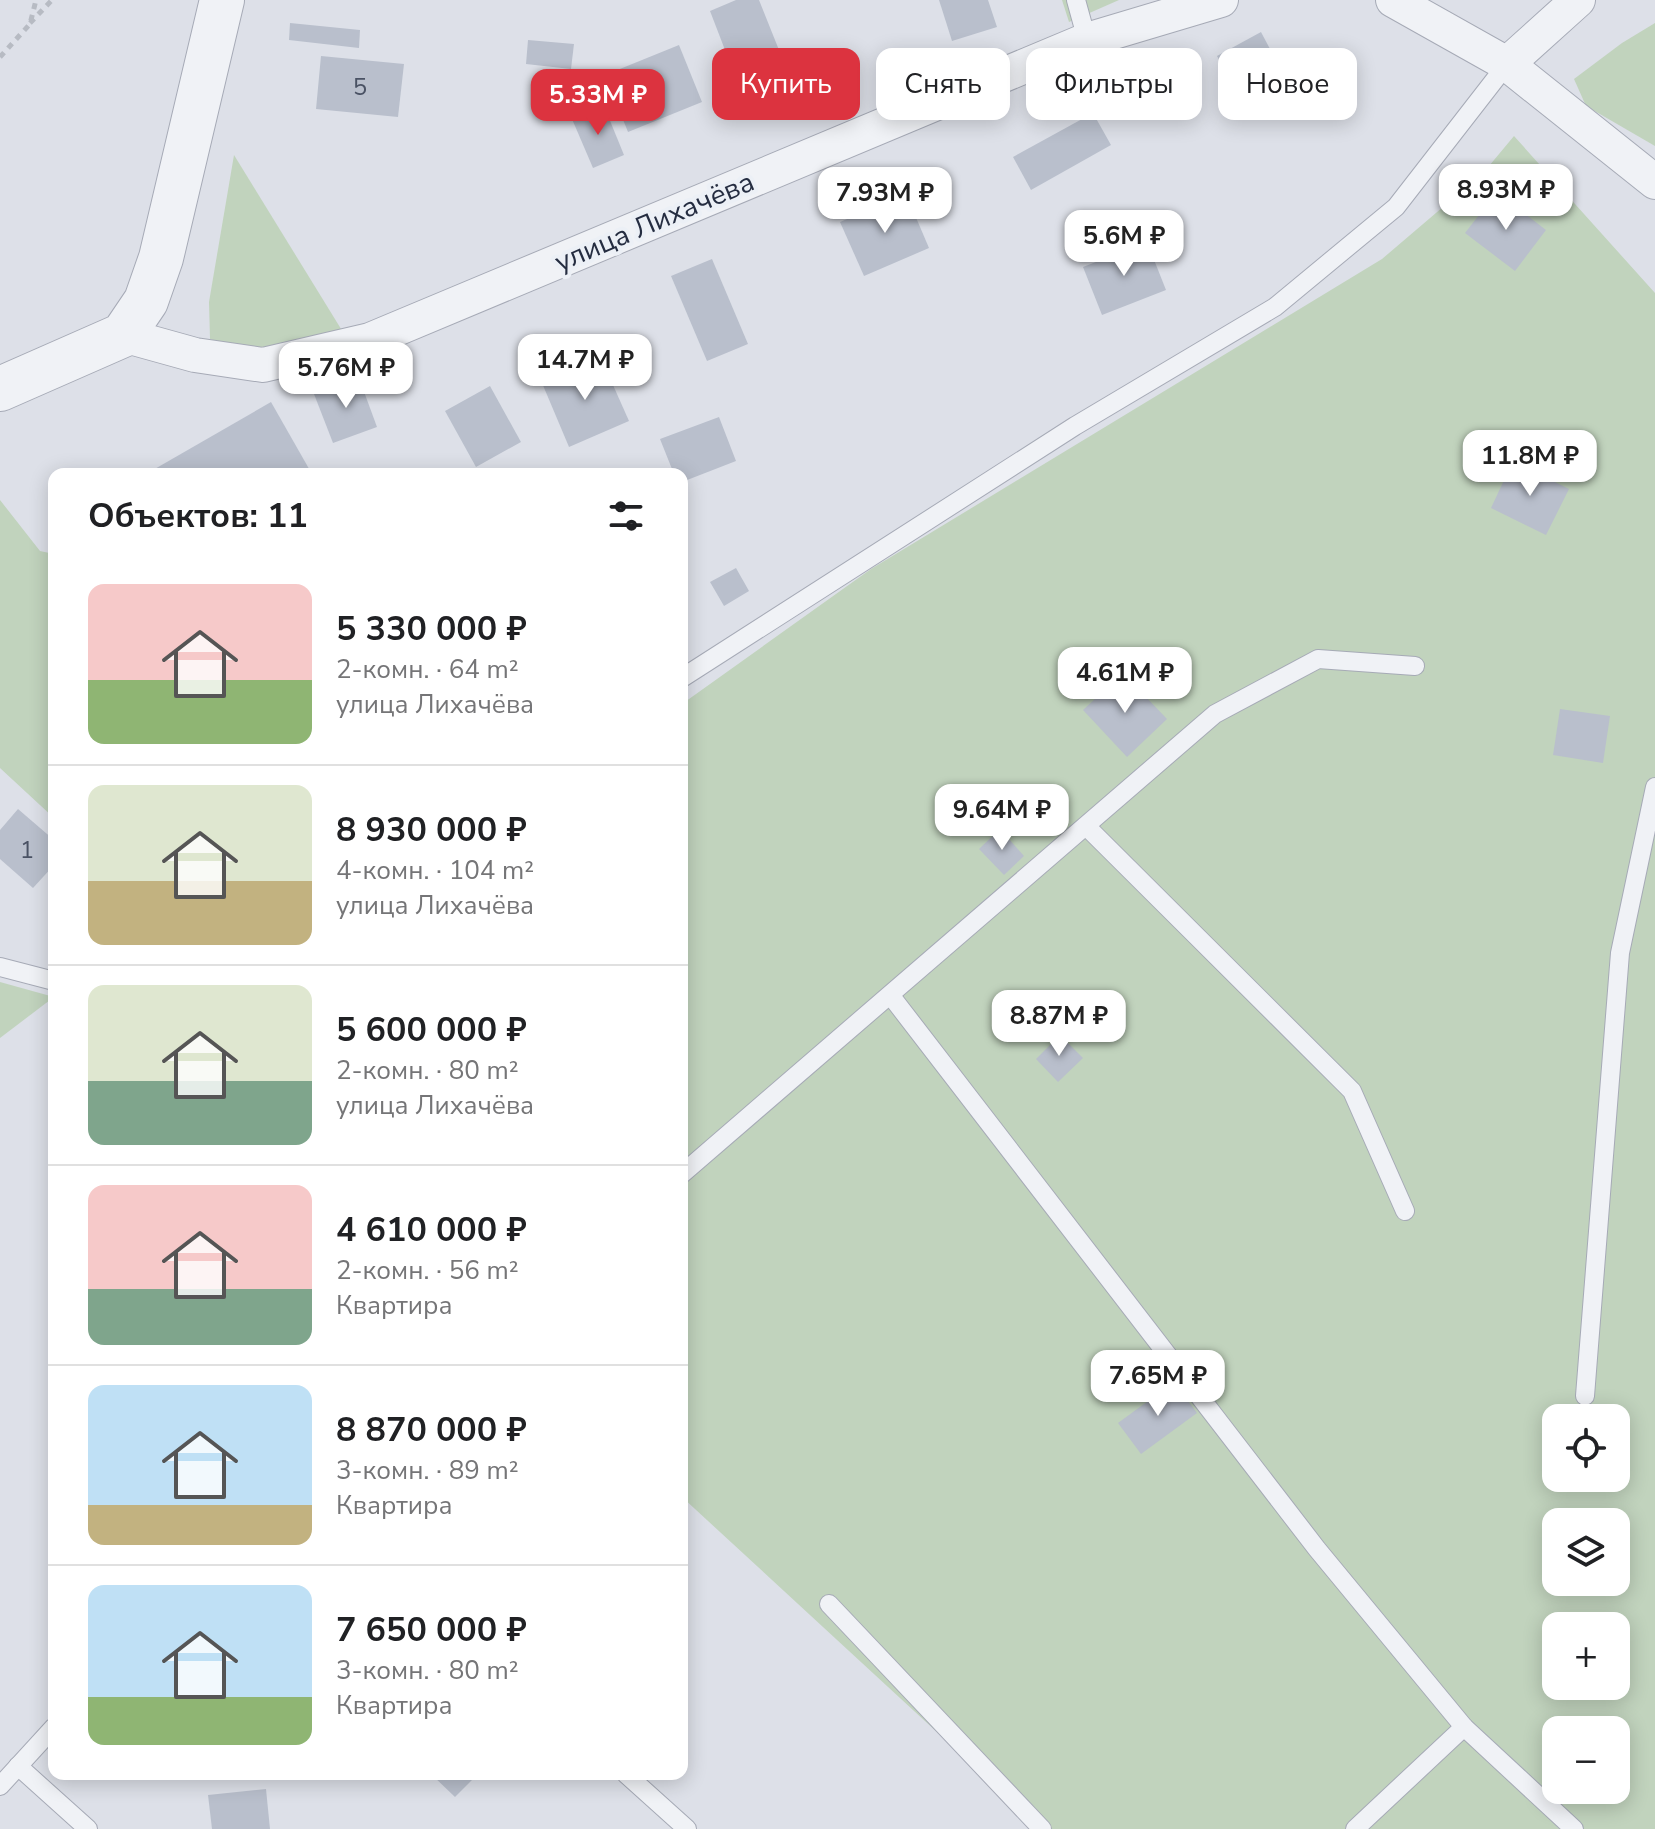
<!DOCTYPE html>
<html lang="ru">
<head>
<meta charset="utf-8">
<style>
	body { margin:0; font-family:"Nunito Sans",sans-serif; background:#f6f6f6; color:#202124; height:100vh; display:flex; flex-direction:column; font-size:30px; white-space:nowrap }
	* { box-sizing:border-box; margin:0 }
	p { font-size:26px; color:#757577 }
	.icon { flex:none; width:44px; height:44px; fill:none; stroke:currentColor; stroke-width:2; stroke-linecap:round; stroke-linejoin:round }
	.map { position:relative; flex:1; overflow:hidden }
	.details { position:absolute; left:48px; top:468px; width:640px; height:1312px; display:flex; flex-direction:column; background:#fff; border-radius:16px; box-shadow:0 4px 20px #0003 }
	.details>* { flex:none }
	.top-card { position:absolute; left:712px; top:48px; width:760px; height:72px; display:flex; gap:16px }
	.buttons { position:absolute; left:1542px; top:1404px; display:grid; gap:16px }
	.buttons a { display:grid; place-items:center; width:88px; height:88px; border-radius:16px; background:#fff; box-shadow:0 4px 20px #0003; font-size:40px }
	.price { position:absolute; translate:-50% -68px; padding:0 18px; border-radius:16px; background:#fff; color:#222; font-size:26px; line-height:52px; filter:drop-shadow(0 2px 4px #0008) }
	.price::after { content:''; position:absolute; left:50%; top:48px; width:24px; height:18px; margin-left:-12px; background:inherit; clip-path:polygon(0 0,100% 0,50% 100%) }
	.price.selected { background:#dc333f; color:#fff }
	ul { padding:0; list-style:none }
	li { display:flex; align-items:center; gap:24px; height:200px; padding:0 40px }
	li+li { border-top:2px solid #e0e0e0 }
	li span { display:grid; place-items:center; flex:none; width:224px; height:160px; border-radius:16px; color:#555 }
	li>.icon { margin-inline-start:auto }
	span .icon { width:96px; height:96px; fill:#fffc; stroke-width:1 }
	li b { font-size:34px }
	h2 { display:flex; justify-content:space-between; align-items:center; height:96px; padding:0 40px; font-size:34px }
	.pill { padding:0 28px; border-radius:16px; background:#fff; box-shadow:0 4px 20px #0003; font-size:28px; line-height:72px }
	.pill.selected { background:#dc333f; color:#fff }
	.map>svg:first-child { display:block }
	.green { fill:#c1d3bd; fill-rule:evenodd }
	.building { fill:#b9bfcc }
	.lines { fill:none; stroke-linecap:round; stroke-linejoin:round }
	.service-casing { stroke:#a6aab6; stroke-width:20 }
	.minor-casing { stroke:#a6aab6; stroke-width:36 }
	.tertiary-casing { stroke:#a6aab6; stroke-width:46 }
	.path { stroke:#b7bbc3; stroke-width:5; stroke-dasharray:6 6; stroke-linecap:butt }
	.service { stroke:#f0f2f6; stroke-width:18 }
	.minor { stroke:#f0f2f6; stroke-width:34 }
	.tertiary { stroke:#f0f2f6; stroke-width:44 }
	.labels { text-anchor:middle; stroke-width:8; stroke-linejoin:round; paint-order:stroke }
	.number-label { font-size:24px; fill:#4a5264 }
	.street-label { font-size:28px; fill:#252d41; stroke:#ecf0f6 }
</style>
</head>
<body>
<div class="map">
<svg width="1655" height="1829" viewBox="0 0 1655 1829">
	<rect width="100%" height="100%" fill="#dde0e8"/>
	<g class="green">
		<polygon points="1062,0 1119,0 1069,22"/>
		<polygon points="1655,23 1655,146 1586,106 1574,79 1622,43"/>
		<path d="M1514,136L1655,293V1829H1042L682,1497V704L871,569L1382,259L1484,172ZM1556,1418H1616V1478H1556ZM1556,1522H1616V1582H1556ZM1556,1626H1616V1686H1556ZM1556,1730H1616V1790H1556Z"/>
		<polygon points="234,155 346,337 252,353 210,339 209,302"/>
		<polygon points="0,500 40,551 54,554 54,818 0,768"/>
		<polygon points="0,982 54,997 0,1038"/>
	</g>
	<g class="building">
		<polygon points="736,0 759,0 787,70 740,89 710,11"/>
		<polygon points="939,0 988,0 997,27 952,41"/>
		<polygon points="290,23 360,30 359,48 289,40"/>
		<polygon points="1261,32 1286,79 1242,103 1217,56"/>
		<polygon points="528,40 574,44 571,69 526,64"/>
		<polygon points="679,45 702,102 628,132 605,75"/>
		<polygon points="321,56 404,64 398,117 316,109"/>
		<polygon points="604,106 624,155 593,168 572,119"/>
		<polygon points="1093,113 1111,145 1031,190 1013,157"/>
		<polygon points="1497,192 1546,230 1515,271 1465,233"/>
		<polygon points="906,194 929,248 864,276 840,222"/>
		<polygon points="1147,242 1166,290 1102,315 1083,267"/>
		<polygon points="712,259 748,344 707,361 671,276"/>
		<polygon points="601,358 629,421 569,447 542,383"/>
		<polygon points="359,378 377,427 333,443 314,394"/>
		<polygon points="490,386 521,442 476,467 445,411"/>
		<polygon points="271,402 312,474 146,474"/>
		<polygon points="719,417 736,461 682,482 682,474 674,474 660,439"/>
		<polygon points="1513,461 1569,489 1546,535 1491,508"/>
		<polygon points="736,568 749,591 724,606 710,582"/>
		<polygon points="1123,673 1167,719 1127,757 1083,710"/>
		<polygon points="1560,709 1610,716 1603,763 1553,755"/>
		<polygon points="18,809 54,840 54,865 33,888 0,859 0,830"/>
		<polygon points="1000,829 1024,856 1004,875 979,849"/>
		<polygon points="1060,1035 1083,1058 1058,1082 1036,1059"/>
		<polygon points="1174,1382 1197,1413 1141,1454 1118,1423"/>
		<polygon points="431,1774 478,1774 455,1797"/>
		<polygon points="266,1789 270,1829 212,1829 208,1795"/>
	</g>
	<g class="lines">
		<defs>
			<g id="service">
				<polyline points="1076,0 1087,40"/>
				<polyline points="682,678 1075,426 1275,307 1396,207 1507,64"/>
				<polyline points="1086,826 1352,1091 1405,1211"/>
				<polyline points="0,967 54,981"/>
				<polyline points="891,996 1317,1549 1464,1727 1574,1829"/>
				<polyline points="682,1174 1215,714 1318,659 1415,666"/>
				<polyline points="1585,1396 1620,953 1655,787"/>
				<polyline points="829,1604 1042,1829"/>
				<polyline points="18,1766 88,1829"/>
				<polyline points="626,1774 687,1829"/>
				<polyline points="0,1786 54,1727"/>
				<polyline points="1355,1829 1464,1727"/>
			</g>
			<g id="minor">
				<polyline points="1393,0 1507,64 1655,182"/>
				<polyline points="1507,64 1578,0"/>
				<polyline points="123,335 195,355 263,365 370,340 1087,40 1221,0"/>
			</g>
			<polyline id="tertiary" points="0,389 123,335 146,301 161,258 222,0"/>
		</defs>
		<use href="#service" class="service-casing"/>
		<use href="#minor" class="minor-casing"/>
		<use href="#tertiary" class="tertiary-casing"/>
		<g class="path">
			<polyline points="30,23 52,0"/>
			<polyline points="0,57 30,24 36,0"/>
		</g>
		<use href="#service" class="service"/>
		<use href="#minor" class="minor"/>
		<use href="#tertiary" class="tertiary"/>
	</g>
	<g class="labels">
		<g class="number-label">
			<text x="360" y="95">5</text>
			<text x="27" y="858">1</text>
		</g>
		<g class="street-label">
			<text transform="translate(654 221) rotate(-23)" y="10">улица Лихачёва</text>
		</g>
	</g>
</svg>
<div class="buttons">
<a><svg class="icon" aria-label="locate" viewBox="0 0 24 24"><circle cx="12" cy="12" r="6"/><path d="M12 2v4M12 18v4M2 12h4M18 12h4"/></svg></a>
<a><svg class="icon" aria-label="layers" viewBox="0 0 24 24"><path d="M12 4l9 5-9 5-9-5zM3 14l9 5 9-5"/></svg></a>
<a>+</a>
<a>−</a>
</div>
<b class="price selected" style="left:598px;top:137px">5.33M ₽</b>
<b class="price" style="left:1506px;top:232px">8.93M ₽</b>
<b class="price" style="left:885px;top:235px">7.93M ₽</b>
<b class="price" style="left:1124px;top:278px">5.6M ₽</b>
<b class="price" style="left:585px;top:402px">14.7M ₽</b>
<b class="price" style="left:346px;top:410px">5.76M ₽</b>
<b class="price" style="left:1530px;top:498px">11.8M ₽</b>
<b class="price" style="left:1125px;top:715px">4.61M ₽</b>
<b class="price" style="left:1002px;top:852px">9.64M ₽</b>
<b class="price" style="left:1059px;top:1058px">8.87M ₽</b>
<b class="price" style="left:1158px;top:1418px">7.65M ₽</b>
<div class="top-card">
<a class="pill selected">Купить</a>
<a class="pill">Снять</a>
<a class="pill">Фильтры</a>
<a class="pill">Новое</a>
</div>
<section class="details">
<h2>Объектов: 11<svg class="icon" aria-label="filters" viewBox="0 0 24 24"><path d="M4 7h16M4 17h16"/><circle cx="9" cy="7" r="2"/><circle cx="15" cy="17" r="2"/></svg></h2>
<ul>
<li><span style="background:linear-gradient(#f6c9c9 60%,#8fb573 0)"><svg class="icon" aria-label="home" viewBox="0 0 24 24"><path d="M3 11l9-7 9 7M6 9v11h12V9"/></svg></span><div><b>5 330 000 ₽</b><p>2-комн. · 64 m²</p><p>улица Лихачёва</p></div></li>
<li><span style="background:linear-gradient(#dfe7d0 60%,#c2b280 0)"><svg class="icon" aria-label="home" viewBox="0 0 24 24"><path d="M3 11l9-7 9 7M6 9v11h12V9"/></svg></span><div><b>8 930 000 ₽</b><p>4-комн. · 104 m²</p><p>улица Лихачёва</p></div></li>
<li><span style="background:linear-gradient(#dfe7d0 60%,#7fa58c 0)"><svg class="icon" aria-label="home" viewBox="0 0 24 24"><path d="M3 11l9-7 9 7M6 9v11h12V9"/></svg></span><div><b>5 600 000 ₽</b><p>2-комн. · 80 m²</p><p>улица Лихачёва</p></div></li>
<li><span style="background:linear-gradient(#f6c9c9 65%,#7fa58c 0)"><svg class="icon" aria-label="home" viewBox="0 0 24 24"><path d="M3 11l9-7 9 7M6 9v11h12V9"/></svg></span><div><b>4 610 000 ₽</b><p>2-комн. · 56 m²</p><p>Квартира</p></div></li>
<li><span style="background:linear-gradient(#bfe0f5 75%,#c2b280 0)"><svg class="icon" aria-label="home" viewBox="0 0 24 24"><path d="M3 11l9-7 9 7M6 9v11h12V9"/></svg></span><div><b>8 870 000 ₽</b><p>3-комн. · 89 m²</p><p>Квартира</p></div></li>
<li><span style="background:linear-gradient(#bfe0f5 70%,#8fb573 0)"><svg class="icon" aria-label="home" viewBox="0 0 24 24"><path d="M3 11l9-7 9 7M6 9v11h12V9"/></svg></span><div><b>7 650 000 ₽</b><p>3-комн. · 80 m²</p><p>Квартира</p></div></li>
</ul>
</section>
</div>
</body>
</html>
